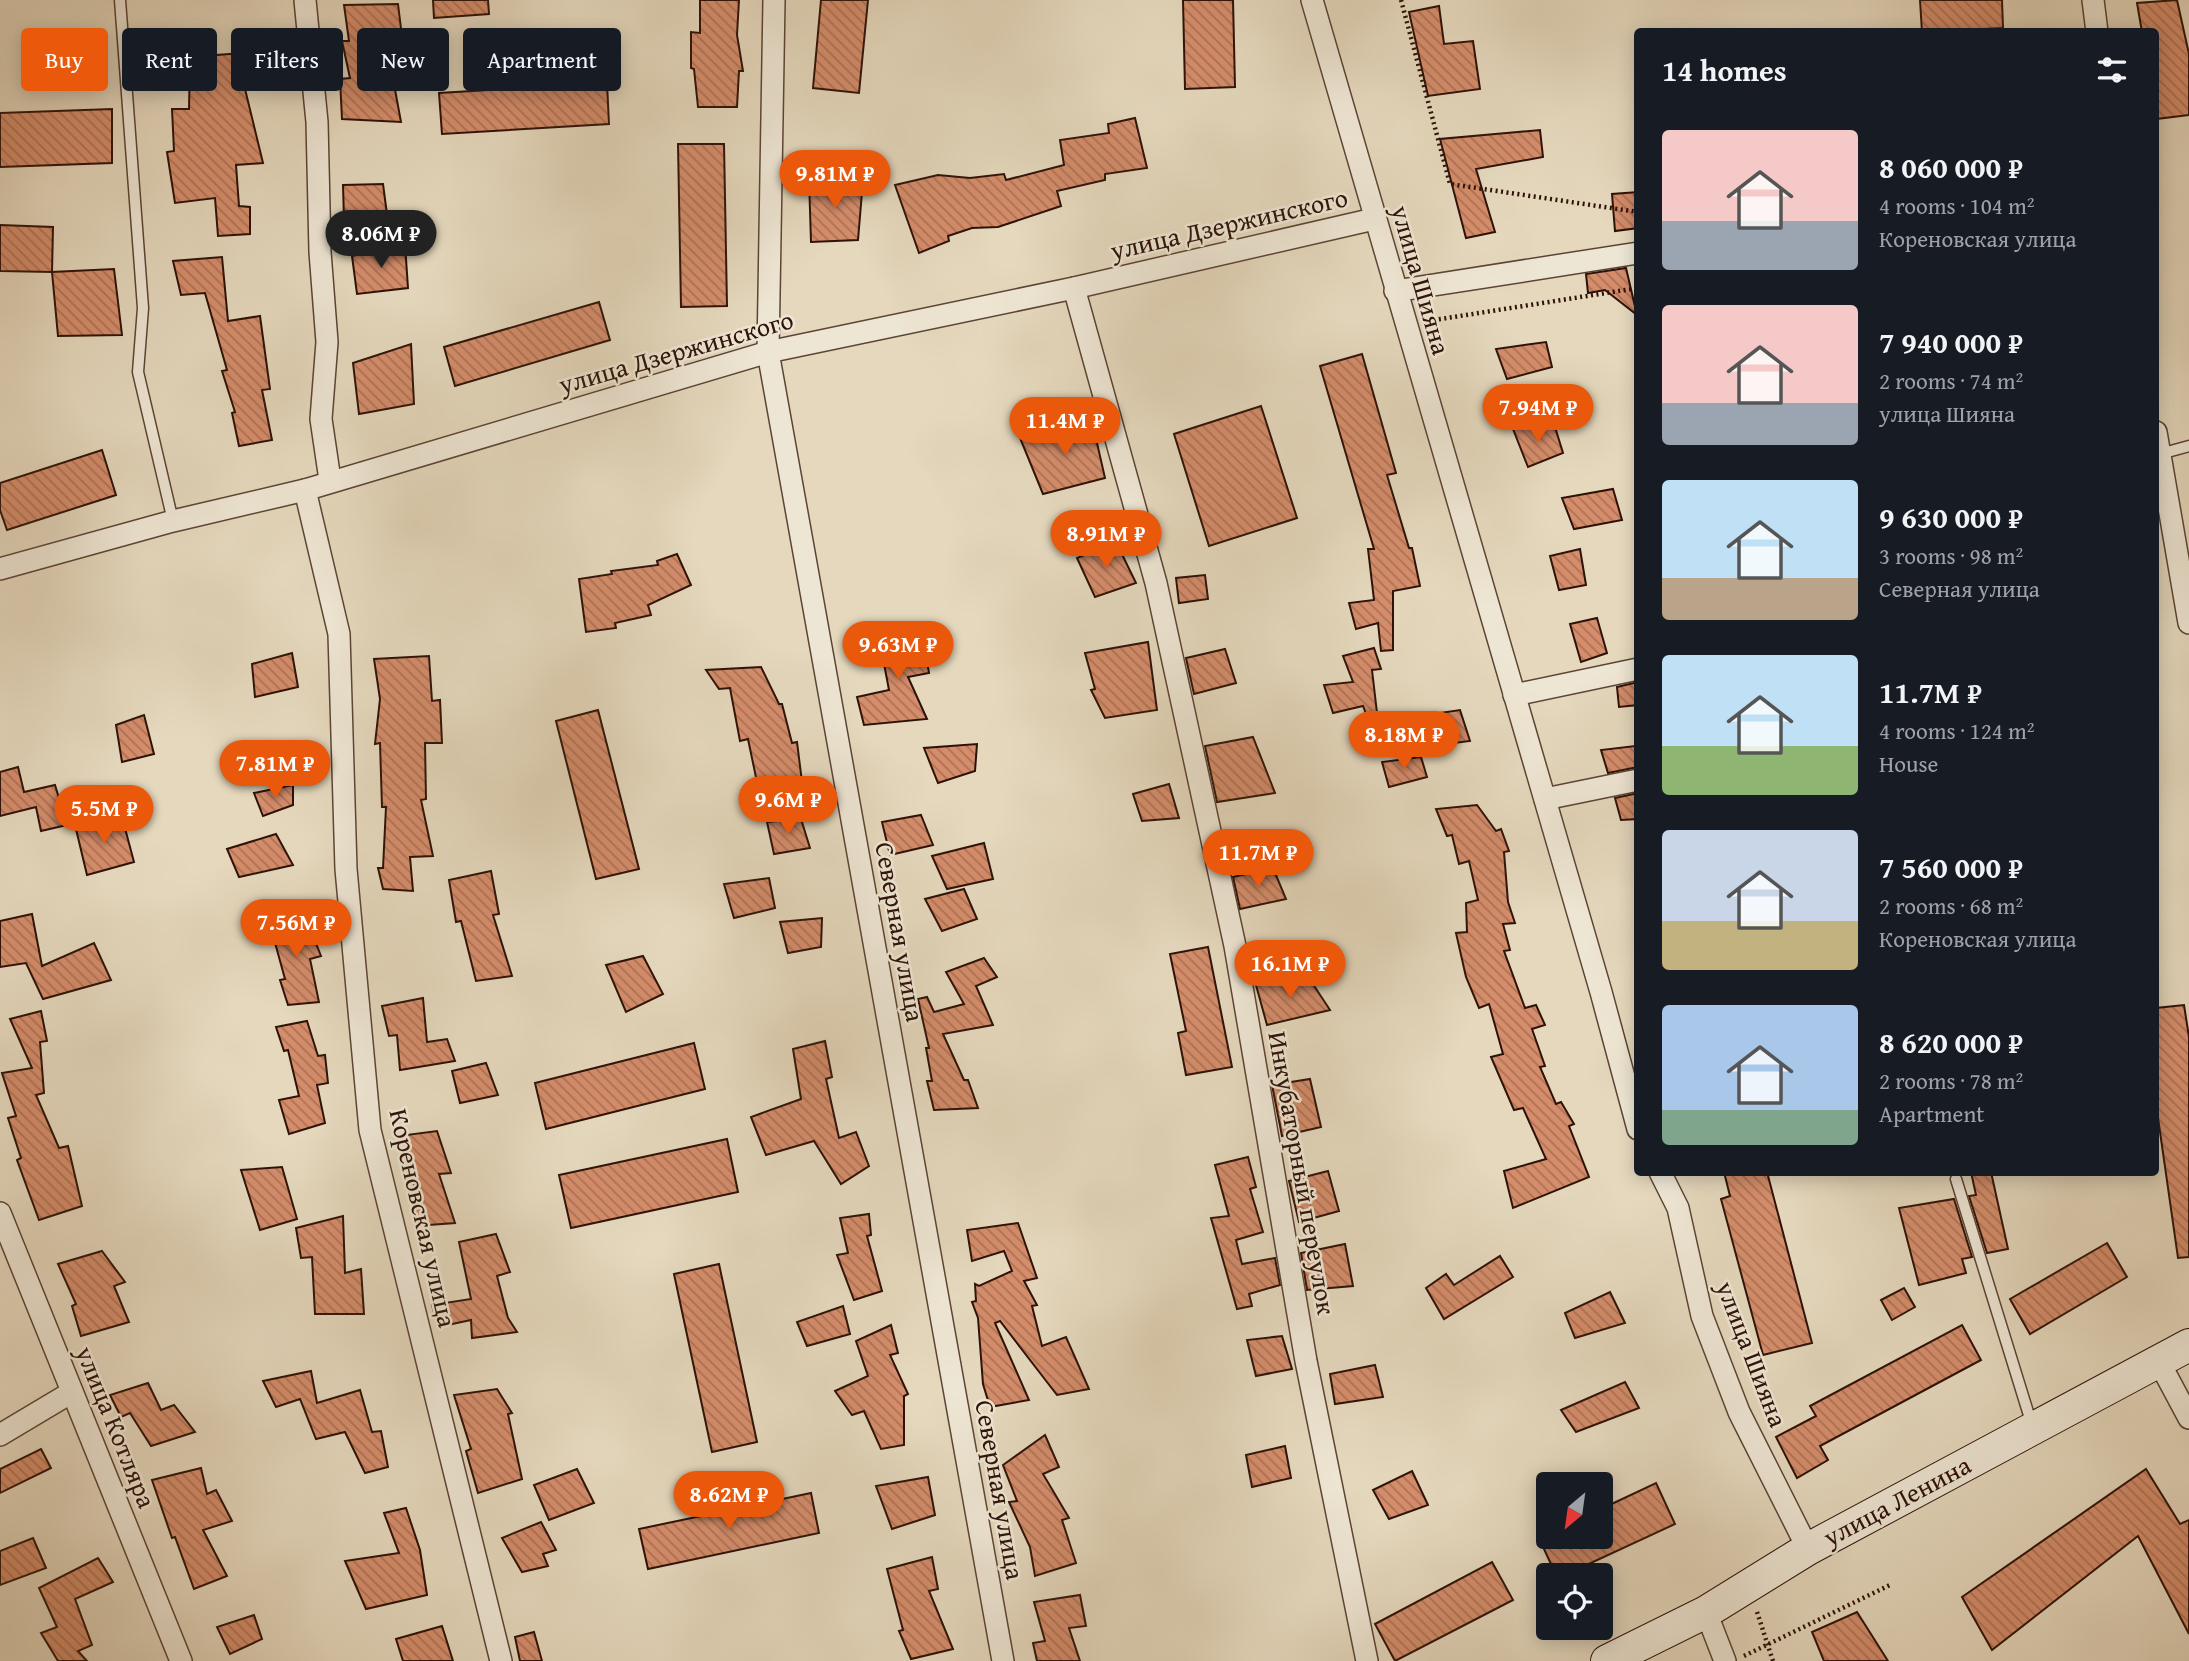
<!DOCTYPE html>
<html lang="en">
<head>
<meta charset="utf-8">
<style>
	body { margin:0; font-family:"Gentium Book Plus",serif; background:#20242c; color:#f1f3f6; height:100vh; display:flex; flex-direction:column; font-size:26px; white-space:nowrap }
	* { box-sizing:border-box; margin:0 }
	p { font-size:23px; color:#9ea1a6 }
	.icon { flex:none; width:38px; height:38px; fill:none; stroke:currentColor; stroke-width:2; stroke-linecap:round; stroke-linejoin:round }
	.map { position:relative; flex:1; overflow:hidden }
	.panel { position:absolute; left:1634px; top:28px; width:525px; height:1148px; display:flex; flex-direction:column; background:#171b24; border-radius:7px; box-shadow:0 4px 18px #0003 }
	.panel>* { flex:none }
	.hud { position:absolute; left:21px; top:28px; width:665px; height:63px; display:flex; gap:14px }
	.needle { width:46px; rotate:209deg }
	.controls { position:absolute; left:1536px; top:1472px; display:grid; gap:14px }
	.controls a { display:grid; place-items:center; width:77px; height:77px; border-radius:7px; background:#171b24; box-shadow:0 4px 18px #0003; font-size:35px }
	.price { position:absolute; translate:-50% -60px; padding:0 16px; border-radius:24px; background:#ea580c; color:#fff; font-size:23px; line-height:46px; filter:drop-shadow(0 2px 4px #0008) }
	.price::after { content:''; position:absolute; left:50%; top:42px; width:21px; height:16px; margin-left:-10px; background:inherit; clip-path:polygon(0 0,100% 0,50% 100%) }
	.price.current { background:#222; color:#fff }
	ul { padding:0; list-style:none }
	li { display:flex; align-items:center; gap:21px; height:175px; padding:0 28px }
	li span { display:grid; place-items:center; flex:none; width:196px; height:140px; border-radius:7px; color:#555 }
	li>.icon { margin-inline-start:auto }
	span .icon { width:84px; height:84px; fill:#fffc; stroke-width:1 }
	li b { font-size:30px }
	h2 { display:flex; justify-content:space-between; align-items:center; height:84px; padding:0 28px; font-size:30px }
	.tag { padding:0 24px; border-radius:7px; background:#171b24; box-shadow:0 4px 18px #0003; font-size:24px; line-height:63px }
	.tag.current { background:#ea580c; color:#fff }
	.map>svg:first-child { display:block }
	.building { fill:url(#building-back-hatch); stroke:#2e1208; stroke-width:2 }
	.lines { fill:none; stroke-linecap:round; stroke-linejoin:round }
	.lane-casing { stroke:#5c4435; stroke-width:13 }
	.street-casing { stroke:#5c4435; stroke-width:24 }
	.secondary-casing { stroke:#2e1208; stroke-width:34 }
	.path { stroke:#2e1208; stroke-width:4.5; stroke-dasharray:2 3.5; stroke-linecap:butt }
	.lane { stroke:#eee6d4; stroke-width:10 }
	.street { stroke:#eee6d4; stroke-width:21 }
	.secondary { stroke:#eee6d4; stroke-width:32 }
	.labels { text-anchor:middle; stroke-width:5; stroke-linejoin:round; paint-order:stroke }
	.street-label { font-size:26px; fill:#2e1208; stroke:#eee6d4 }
</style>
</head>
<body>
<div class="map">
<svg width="2189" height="1661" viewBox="0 0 2189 1661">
	<defs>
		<pattern id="building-back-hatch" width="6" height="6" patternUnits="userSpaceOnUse" patternTransform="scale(1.75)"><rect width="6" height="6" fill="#d58d6b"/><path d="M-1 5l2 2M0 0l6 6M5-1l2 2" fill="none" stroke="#ad7256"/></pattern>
	</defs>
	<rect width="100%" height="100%" fill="#e5d8bd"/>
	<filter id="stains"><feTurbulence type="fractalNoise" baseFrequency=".00286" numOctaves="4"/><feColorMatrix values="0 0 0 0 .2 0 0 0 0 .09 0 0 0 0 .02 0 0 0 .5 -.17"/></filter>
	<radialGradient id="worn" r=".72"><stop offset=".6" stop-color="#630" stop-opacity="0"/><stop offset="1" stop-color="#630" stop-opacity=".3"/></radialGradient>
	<g class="building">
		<polygon points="433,0 488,0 489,14 434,18"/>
		<polygon points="700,0 739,0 737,35 743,71 739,71 737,107 698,107 694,69 691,68 691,32 700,33"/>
		<polygon points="821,0 868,0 859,93 813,88"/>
		<polygon points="1183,0 1233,0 1235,87 1185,89"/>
		<polygon points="1920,0 2002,0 2003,28 1922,32"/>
		<polygon points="2177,0 2189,54 2189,115 2156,119 2156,32 2142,32 2137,3"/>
		<polygon points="398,4 406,69 391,68 401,122 342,119 340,79 350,78 342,41 349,41 344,5"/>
		<polygon points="1439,6 1444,44 1473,41 1480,89 1428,96 1409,12"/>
		<polygon points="257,52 259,88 245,89 263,163 236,165 239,206 250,207 250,234 218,236 215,198 175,203 167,152 174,151 172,109 189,109 190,57"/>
		<polygon points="607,83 609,124 442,134 439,93"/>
		<polygon points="112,109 112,163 0,167 0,113"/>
		<polygon points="1135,118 1147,168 1105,174 1105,180 1057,191 1061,206 998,227 972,228 948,236 949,241 919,253 895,185 938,175 970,178 1004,174 1006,180 1064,165 1060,140 1109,133 1108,124"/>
		<polygon points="1540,130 1543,157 1476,169 1495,232 1466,238 1440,139"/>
		<polygon points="678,144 724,144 727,306 681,307"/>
		<polygon points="809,179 863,180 858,240 811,242"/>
		<polygon points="383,184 388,222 344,220 343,185"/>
		<polygon points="1638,192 1638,228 1615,231 1612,194"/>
		<polygon points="0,225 53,227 52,272 0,271"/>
		<polygon points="405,244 408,288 357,294 352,256"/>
		<polygon points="222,257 228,321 260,316 270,389 262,390 272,440 239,446 232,413 235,412 222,371 227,370 205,293 181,295 173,261"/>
		<polygon points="1626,268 1637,315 1605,290 1588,293 1586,274"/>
		<polygon points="114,269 122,335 58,336 52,272"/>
		<polygon points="599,302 610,340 455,386 444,347"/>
		<polygon points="1546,342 1552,367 1507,379 1496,349"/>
		<polygon points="411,344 414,404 359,414 353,363"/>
		<polygon points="1362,354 1396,473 1387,475 1409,548 1412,548 1420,586 1393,591 1393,650 1381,651 1378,623 1356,629 1349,603 1374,600 1368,549 1374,549 1320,366"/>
		<polygon points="1261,406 1297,518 1209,546 1174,434"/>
		<polygon points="1092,421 1105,478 1043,494 1020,438"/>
		<polygon points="1555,427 1563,453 1528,467 1513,429"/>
		<polygon points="102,450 116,495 7,530 0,510 0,483"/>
		<polygon points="1613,489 1622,520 1574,529 1562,498"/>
		<polygon points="1116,542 1136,583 1095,597 1077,558"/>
		<polygon points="1580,549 1586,585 1559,590 1550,556"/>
		<polygon points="677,554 691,585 648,605 651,615 615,623 616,628 586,632 579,579 612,574 611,571 658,565 657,561"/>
		<polygon points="1205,575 1208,599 1179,603 1176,578"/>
		<polygon points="1597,618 1607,653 1581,662 1570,624"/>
		<polygon points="922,631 929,673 908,677 927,719 864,725 857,697 889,690 879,637"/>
		<polygon points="1148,642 1157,710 1105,718 1091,690 1095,689 1085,653"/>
		<polygon points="1374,648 1381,669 1372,670 1379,730 1373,732 1363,706 1333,713 1324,685 1353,682 1343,656"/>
		<polygon points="1225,649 1236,683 1194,694 1186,658"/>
		<polygon points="292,653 298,687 255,697 252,664"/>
		<polygon points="429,656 432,701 440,700 442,743 425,743 426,799 421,800 433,856 410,857 413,891 383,889 378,868 383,868 386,807 382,807 380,743 375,744 380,699 374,659"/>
		<polygon points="761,667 779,704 782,704 792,743 797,742 802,782 758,787 748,739 740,741 730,688 719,689 706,670"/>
		<polygon points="1638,682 1638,705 1619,707 1617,687"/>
		<polygon points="598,710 639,869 596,879 556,721"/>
		<polygon points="1460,710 1470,741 1423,747 1412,717"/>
		<polygon points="144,715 154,754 122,762 116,725"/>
		<polygon points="1253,737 1275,793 1217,802 1205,746"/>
		<polygon points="977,744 975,771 938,783 924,748"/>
		<polygon points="1635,746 1638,767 1608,773 1601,750"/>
		<polygon points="1421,757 1427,777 1389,787 1382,762"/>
		<polygon points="18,767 24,792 55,785 67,825 41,831 36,807 0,816 0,772"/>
		<polygon points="1169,784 1179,818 1142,821 1133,794"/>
		<polygon points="293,785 293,805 263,816 254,793"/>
		<polygon points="1638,793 1638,819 1621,820 1615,798"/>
		<polygon points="1477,805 1496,831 1501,829 1509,851 1504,852 1508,902 1515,923 1503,924 1510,950 1504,951 1525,1008 1536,1005 1545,1025 1532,1029 1545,1066 1540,1067 1556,1104 1561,1102 1574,1124 1569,1126 1589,1177 1513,1208 1504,1171 1546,1159 1523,1108 1514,1110 1491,1057 1503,1054 1489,1004 1479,1008 1466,977 1456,933 1467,932 1466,903 1478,900 1469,861 1459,864 1452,835 1447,836 1436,809"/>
		<polygon points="921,815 933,845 890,855 882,822"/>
		<polygon points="122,817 134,862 87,875 75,825"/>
		<polygon points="801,819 810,848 774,854 767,822"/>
		<polygon points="276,834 293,865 239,877 227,849"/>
		<polygon points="984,843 993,879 947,889 932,856"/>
		<polygon points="1273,868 1286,899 1240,909 1233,877"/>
		<polygon points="491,871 499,914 493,915 512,976 476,981 461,921 456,922 449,880"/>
		<polygon points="769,878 775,908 734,918 724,884"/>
		<polygon points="964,889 977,919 942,931 925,899"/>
		<polygon points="32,914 42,966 94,943 111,980 43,999 26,963 0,967 0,921"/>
		<polygon points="306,918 321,956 310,959 319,1002 288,1005 280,980 285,979 269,921"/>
		<polygon points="822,918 821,947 788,953 780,922"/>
		<polygon points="1208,947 1232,1067 1186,1075 1178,1033 1186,1031 1170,954"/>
		<polygon points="643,956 663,994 626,1012 606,965"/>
		<polygon points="984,958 997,977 976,986 993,1025 943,1034 964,1080 968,1080 978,1108 934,1110 927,1081 932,1081 926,1048 929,1048 918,999 927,997 934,1012 964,1004 946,972"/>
		<polygon points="1309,978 1330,1010 1267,1025 1256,985"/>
		<polygon points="423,998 427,1042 447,1039 455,1061 400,1070 397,1035 389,1036 382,1006"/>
		<polygon points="2184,1005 2189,1037 2189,1257 2178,1258 2156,1104 2156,1008"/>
		<polygon points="41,1011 47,1041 40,1042 44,1093 36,1095 59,1148 68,1146 82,1206 39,1220 17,1160 21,1158 8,1118 16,1116 2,1073 32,1068 10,1019"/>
		<polygon points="307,1021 318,1056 325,1055 328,1083 317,1085 325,1123 289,1134 279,1100 299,1096 288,1050 284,1051 276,1027"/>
		<polygon points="825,1041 832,1077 826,1079 839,1138 856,1132 869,1166 841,1184 814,1141 766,1155 751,1117 801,1099 793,1049"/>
		<polygon points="694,1043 705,1089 546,1129 535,1083"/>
		<polygon points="486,1063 498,1095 460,1103 452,1071"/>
		<polygon points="1310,1079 1321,1127 1282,1136 1272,1085"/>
		<polygon points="437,1131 451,1173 439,1174 455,1223 415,1226 410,1191 415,1191 406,1135"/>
		<polygon points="727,1139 738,1192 571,1228 559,1175"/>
		<polygon points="1248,1157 1256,1187 1250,1189 1263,1232 1236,1240 1242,1264 1275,1258 1280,1285 1249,1294 1252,1306 1237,1309 1211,1218 1229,1216 1215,1165"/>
		<polygon points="282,1167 297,1219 260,1230 241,1170"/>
		<polygon points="1328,1171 1339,1211 1299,1222 1289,1181"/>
		<polygon points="1724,1172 1767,1172 1812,1343 1763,1355 1721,1199 1730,1196"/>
		<polygon points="1971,1172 1991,1172 2008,1249 1987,1253 1969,1196 1976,1195"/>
		<polygon points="1954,1199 1972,1257 1962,1259 1966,1273 1919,1285 1899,1208"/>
		<polygon points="869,1214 871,1235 867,1236 882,1291 854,1300 837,1255 848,1253 840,1218"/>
		<polygon points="343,1216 345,1273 361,1269 364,1314 315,1314 312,1257 301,1258 296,1228"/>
		<polygon points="1018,1223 1037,1278 1024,1281 1037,1305 1032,1306 1042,1346 1066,1337 1089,1389 1057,1395 1000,1321 995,1323 1029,1400 990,1407 983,1384 978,1318 972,1302 976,1301 975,1284 979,1286 1012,1271 1004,1251 972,1261 967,1230"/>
		<polygon points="496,1234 510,1272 497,1276 508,1318 517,1332 472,1338 471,1320 438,1327 432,1305 471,1299 459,1242"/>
		<polygon points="2107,1243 2127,1277 2030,1334 2010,1299"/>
		<polygon points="1345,1244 1353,1286 1307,1290 1301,1253"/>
		<polygon points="102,1251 125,1282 114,1286 129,1322 81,1336 72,1306 76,1304 58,1264"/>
		<polygon points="1500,1256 1513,1277 1444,1319 1426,1288 1446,1274 1454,1285"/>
		<polygon points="719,1264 757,1442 712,1452 674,1274"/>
		<polygon points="1904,1288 1915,1307 1892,1320 1881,1300"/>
		<polygon points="1610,1292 1625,1323 1575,1338 1565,1313"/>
		<polygon points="843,1306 850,1334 807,1346 797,1322"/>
		<polygon points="891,1325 898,1353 890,1355 908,1394 904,1396 904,1445 881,1449 864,1411 852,1415 835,1391 868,1376 856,1341"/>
		<polygon points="1962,1325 1981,1360 1820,1446 1828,1460 1797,1478 1776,1437 1816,1416 1810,1406"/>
		<polygon points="1282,1336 1292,1369 1256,1376 1247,1340"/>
		<polygon points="1375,1365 1383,1397 1335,1404 1330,1374"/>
		<polygon points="311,1371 317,1403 360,1390 372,1432 381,1431 388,1467 365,1473 345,1432 316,1439 300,1399 276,1407 263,1381"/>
		<polygon points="1625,1382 1639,1408 1576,1432 1561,1410"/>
		<polygon points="148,1383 161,1410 174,1405 195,1432 151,1446 130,1413 121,1417 110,1395"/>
		<polygon points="497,1389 512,1413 508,1414 522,1479 478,1493 466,1451 471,1449 454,1395"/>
		<polygon points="1045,1435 1059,1467 1043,1474 1069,1518 1062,1520 1076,1563 1035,1576 1030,1547 1009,1502 1017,1501 1003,1465"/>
		<polygon points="1285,1446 1291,1478 1252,1487 1246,1455"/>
		<polygon points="41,1449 51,1468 0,1493 0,1469"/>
		<polygon points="201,1468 207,1494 216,1490 232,1521 203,1530 227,1576 194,1589 175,1537 172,1538 152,1480"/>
		<polygon points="577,1469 594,1503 549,1520 534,1485"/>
		<polygon points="2146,1469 2180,1524 2189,1520 2189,1634 2138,1536 1992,1650 1962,1597"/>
		<polygon points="1412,1471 1428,1505 1389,1519 1373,1490"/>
		<polygon points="928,1477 935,1515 892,1529 876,1486"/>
		<polygon points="1656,1483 1675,1524 1565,1575 1556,1575 1538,1536 1601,1536 1601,1509"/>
		<polygon points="811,1493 819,1533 648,1569 639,1529"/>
		<polygon points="406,1508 420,1550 427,1595 366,1609 345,1561 399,1553 384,1513"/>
		<polygon points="541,1522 556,1550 543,1554 548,1566 522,1572 502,1538"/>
		<polygon points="33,1538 46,1568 0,1585 0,1551"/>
		<polygon points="932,1557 938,1589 929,1591 953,1649 911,1659 899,1631 903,1630 887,1569"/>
		<polygon points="98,1558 113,1582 75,1599 92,1645 78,1651 87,1661 58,1661 41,1633 57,1627 39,1588"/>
		<polygon points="1492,1562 1513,1600 1395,1661 1375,1624"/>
		<polygon points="1080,1595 1086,1626 1069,1628 1080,1661 1037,1661 1033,1643 1045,1641 1034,1602"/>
		<polygon points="1857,1612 1888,1661 1824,1661 1812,1632"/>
		<polygon points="254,1615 262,1639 230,1654 217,1627"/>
		<polygon points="442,1626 453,1661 403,1661 396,1639"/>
		<polygon points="534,1632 542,1661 520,1661 515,1637"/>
	</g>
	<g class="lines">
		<defs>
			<g id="lane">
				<polyline points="120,0 143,308 138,372 173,521"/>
				<polyline points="2160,454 2189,446"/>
				<polyline points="1956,1179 2032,1425"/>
			</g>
			<g id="street">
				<polyline points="305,0 317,122 320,252 327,342 321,419 330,480"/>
				<polyline points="774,0 768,352 1003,1661"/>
				<polyline points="1312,0 1601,992 1638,1129"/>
				<polyline points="2093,0 2097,32"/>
				<polyline points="1074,288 1156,583 1235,946 1306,1361 1367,1661"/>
				<polyline points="1395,291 1638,253"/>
				<polyline points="2156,432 2189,623"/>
				<polyline points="305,490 339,634 346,869 370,1130 501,1661"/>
				<polyline points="0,569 173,521 305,490 768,352 1074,288 1374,219"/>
				<polyline points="1514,695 1638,669"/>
				<polyline points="1545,799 1638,780"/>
				<polyline points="1660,1172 1678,1208 1702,1316 1739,1412 1808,1549"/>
				<polyline points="0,1213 181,1661"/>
				<polyline points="2158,1360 2189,1418"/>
				<polyline points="0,1435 72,1392"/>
				<polyline points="1706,1612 1725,1661"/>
			</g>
			<polyline id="secondary" points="1607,1661 1706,1612 1808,1549 2189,1345"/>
		</defs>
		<use href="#lane" class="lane-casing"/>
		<use href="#street" class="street-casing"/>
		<use href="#secondary" class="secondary-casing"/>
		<g class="path">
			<polyline points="1401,0 1450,184 1638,212"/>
			<polyline points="1428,321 1638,288"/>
			<polyline points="1757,1612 1773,1661"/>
			<polyline points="1744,1656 1892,1584"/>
		</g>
		<use href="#lane" class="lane"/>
		<use href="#street" class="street"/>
		<use href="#secondary" class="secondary"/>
	</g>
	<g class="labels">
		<g class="street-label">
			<text transform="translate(1229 224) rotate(-13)" y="9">улица Дзержинского</text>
			<text transform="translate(1421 280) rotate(74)" y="9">улица Шияна</text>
			<text transform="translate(676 352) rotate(-16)" y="9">улица Дзержинского</text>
			<text transform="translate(900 932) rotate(80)" y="9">Северная улица</text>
			<text transform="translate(1302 1173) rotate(80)" y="9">Инкубаторный переулок</text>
			<text transform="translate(423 1218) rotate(77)" y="9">Кореновская улица</text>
			<text transform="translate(1752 1354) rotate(69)" y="9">улица Шияна</text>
			<text transform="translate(116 1427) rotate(68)" y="9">улица Котляра</text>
			<text transform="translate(1000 1490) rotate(80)" y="9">Северная улица</text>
			<text transform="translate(1897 1501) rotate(-28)" y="9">улица Ленина</text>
		</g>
	</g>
	<rect width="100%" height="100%" filter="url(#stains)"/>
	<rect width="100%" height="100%" fill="url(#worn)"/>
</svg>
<div class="controls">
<a><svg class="needle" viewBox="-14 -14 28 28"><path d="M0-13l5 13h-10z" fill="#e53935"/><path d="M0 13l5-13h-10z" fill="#9ea1a6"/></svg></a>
<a><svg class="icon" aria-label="locate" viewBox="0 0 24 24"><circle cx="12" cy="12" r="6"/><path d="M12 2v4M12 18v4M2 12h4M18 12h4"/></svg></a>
</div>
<b class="price" style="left:835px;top:210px">9.81M ₽</b>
<b class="price current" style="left:381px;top:270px">8.06M ₽</b>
<b class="price" style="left:1538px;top:444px">7.94M ₽</b>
<b class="price" style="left:1065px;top:457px">11.4M ₽</b>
<b class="price" style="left:1106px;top:570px">8.91M ₽</b>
<b class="price" style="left:898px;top:681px">9.63M ₽</b>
<b class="price" style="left:1404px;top:771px">8.18M ₽</b>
<b class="price" style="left:275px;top:800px">7.81M ₽</b>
<b class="price" style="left:788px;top:836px">9.6M ₽</b>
<b class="price" style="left:104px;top:845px">5.5M ₽</b>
<b class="price" style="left:1258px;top:889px">11.7M ₽</b>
<b class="price" style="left:296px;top:959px">7.56M ₽</b>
<b class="price" style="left:1290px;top:1000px">16.1M ₽</b>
<b class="price" style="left:729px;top:1531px">8.62M ₽</b>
<div class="hud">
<a class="tag current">Buy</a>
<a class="tag">Rent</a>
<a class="tag">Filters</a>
<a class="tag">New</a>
<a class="tag">Apartment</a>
</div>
<section class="panel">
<h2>14 homes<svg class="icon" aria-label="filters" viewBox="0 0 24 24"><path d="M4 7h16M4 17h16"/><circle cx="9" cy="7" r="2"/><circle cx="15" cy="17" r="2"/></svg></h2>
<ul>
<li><span style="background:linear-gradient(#f6c9c9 65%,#9aa5b1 0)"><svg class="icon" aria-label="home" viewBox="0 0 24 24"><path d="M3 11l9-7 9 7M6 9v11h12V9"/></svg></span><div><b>8 060 000 ₽</b><p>4 rooms · 104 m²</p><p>Кореновская улица</p></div></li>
<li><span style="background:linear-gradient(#f6c9c9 70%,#9aa5b1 0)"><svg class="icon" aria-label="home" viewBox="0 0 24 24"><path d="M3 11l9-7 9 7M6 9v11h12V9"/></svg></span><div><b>7 940 000 ₽</b><p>2 rooms · 74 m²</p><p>улица Шияна</p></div></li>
<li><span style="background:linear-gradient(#bfe0f5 70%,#b9a48a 0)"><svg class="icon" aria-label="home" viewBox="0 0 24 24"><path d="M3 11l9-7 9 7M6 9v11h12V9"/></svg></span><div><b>9 630 000 ₽</b><p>3 rooms · 98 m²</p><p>Северная улица</p></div></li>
<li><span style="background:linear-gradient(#bfe0f5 65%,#8fb573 0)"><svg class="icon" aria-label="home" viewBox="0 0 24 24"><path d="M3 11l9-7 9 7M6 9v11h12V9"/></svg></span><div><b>11.7M ₽</b><p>4 rooms · 124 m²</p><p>House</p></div></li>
<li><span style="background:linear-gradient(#c9d6e8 65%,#c2b280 0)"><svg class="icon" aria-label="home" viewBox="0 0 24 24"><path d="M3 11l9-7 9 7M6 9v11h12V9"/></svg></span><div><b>7 560 000 ₽</b><p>2 rooms · 68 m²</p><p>Кореновская улица</p></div></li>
<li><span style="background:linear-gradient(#a9c7e8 75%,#7fa58c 0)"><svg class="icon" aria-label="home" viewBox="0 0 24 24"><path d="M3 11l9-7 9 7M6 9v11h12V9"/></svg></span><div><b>8 620 000 ₽</b><p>2 rooms · 78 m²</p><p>Apartment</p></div></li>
</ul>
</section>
</div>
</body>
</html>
